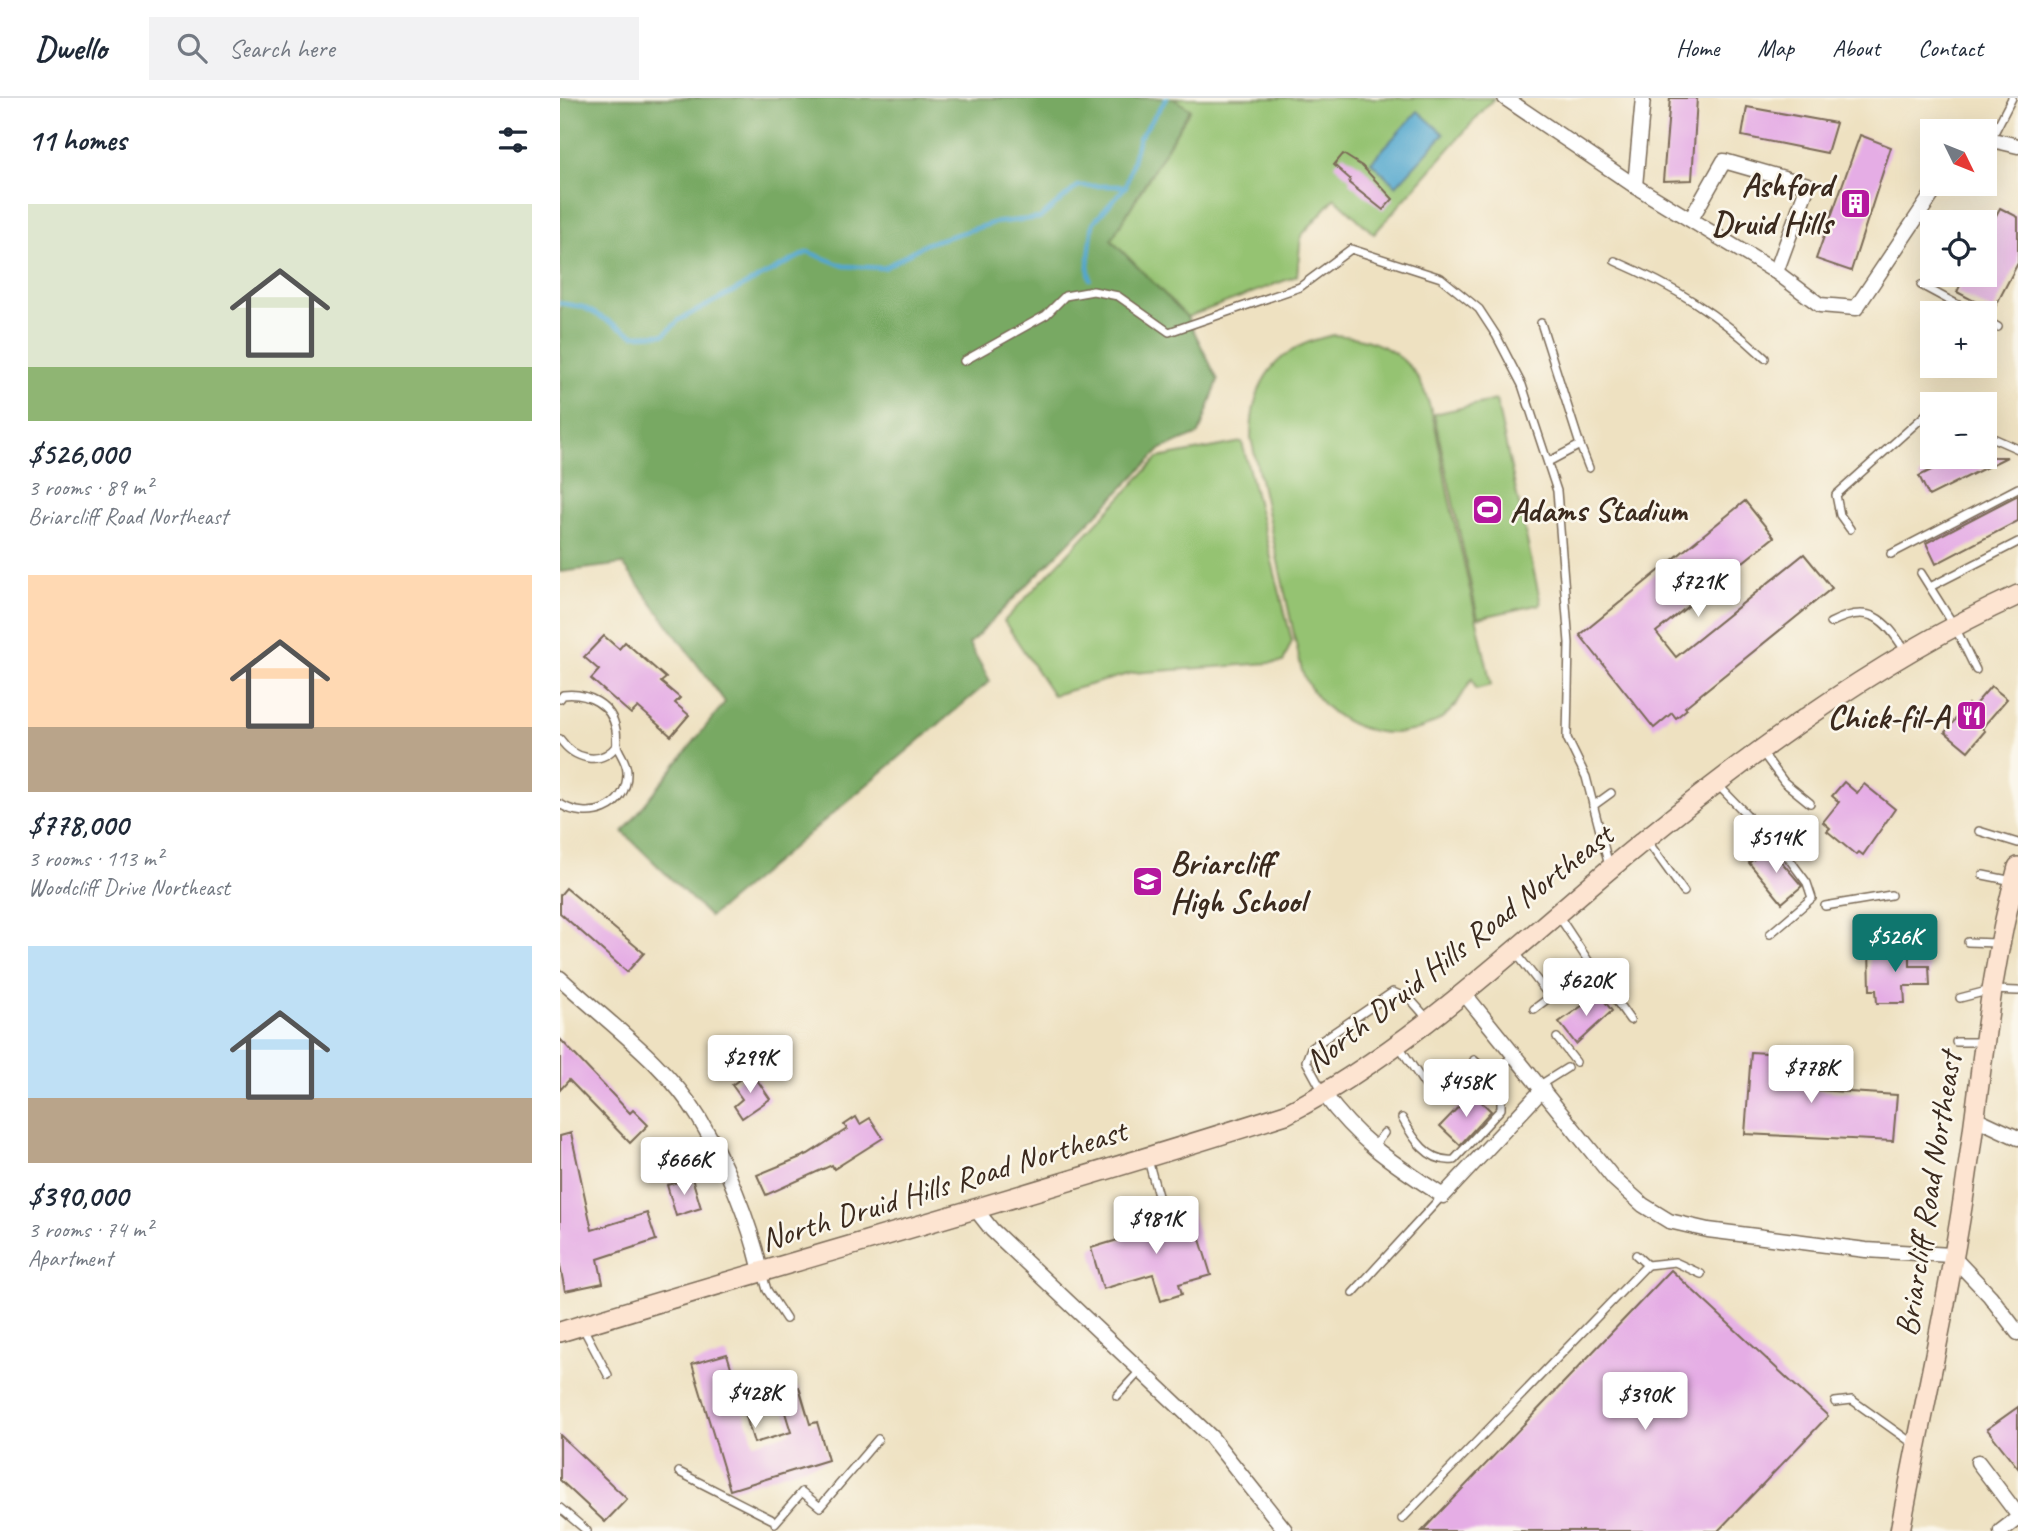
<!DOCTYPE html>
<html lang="en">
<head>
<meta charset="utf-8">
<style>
	body { margin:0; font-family:Caveat,sans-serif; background:#f2f2f3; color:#1f2937; height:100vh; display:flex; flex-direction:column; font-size:26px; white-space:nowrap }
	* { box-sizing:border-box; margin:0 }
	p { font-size:23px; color:#747a83 }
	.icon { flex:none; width:38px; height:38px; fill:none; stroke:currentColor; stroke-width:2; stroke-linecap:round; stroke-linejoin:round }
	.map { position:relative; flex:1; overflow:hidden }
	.sheet { display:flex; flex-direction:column; background:#fff; width:560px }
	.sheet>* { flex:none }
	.needle { width:46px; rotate:133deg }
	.controls { position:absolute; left:1360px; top:21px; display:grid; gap:14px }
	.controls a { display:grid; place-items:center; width:77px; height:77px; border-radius:0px; background:#fff; box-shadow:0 7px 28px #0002; font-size:35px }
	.price { position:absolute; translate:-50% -60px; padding:0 16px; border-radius:7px; background:#fff; color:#222; font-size:23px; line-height:46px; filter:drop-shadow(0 2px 4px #0008) }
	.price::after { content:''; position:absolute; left:50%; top:42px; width:21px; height:16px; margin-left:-10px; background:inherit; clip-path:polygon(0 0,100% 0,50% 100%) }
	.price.current { background:#0f766e; color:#fff }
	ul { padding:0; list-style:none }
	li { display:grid; align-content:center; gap:14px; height:371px; padding:0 28px }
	li span { display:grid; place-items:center; height:217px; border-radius:0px; color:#555 }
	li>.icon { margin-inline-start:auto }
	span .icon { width:126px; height:126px; fill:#fffc; stroke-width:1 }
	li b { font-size:30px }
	h2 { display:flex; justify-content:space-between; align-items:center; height:84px; padding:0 28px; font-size:30px }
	header { display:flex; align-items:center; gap:42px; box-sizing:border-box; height:98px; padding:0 35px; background:#fff; border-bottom:2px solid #e0e1e3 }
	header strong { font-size:33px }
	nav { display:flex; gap:38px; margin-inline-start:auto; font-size:24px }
	.search { width:490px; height:63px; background:#f2f2f3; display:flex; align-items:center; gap:18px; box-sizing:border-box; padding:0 24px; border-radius:0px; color:#747a83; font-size:26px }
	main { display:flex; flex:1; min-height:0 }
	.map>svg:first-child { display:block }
	.green { fill:#95c372; stroke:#687648; stroke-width:2 }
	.forest { fill:#78a964; stroke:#5a6a41; stroke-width:2 }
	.water { fill:#52a7ce; stroke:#466876; stroke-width:2 }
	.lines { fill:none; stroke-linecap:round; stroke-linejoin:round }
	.stream { stroke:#52a7ce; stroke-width:4.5 }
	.building { fill:#e5ade5 }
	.service-casing { stroke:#7a6a57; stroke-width:10 }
	.minor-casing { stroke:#7a6a57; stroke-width:17 }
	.secondary-casing { stroke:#7a6a57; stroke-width:22 }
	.service { stroke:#fff; stroke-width:7 }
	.minor { stroke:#fff; stroke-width:14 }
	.secondary { stroke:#fde4d1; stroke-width:19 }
	.labels { text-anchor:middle; stroke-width:5; stroke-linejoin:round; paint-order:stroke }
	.poi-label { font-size:33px; font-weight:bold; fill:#3b2a1e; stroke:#fbf7ec; text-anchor:end }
	.street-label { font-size:33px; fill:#3b2a1e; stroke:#fbf7ec }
</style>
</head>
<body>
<header>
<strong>Dwello</strong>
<div class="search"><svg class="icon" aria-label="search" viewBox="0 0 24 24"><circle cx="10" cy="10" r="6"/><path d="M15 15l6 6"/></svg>Search here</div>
<nav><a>Home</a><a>Map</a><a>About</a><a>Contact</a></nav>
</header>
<main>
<section class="sheet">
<h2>11 homes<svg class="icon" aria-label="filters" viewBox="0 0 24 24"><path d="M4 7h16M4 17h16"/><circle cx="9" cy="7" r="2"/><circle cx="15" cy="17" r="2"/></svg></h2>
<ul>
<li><span style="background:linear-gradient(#dfe7d0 75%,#8fb573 0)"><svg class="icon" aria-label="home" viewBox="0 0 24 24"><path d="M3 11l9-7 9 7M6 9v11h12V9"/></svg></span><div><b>$526,000</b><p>3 rooms · 89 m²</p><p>Briarcliff Road Northeast</p></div></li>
<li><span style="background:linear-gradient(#ffd9b3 70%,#b9a48a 0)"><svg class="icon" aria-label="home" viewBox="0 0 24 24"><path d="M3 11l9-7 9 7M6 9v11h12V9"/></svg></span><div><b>$778,000</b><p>3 rooms · 113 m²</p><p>Woodcliff Drive Northeast</p></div></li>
<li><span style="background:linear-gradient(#bfe0f5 70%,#b9a48a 0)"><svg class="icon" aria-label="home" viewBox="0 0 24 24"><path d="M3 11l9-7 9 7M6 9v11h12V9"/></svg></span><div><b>$390,000</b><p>3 rooms · 74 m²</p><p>Apartment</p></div></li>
</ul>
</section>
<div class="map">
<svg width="1458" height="1433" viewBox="0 0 1458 1433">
	<rect width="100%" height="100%" fill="#fbf7ec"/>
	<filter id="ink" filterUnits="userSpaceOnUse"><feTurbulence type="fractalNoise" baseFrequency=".0143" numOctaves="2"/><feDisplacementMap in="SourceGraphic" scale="14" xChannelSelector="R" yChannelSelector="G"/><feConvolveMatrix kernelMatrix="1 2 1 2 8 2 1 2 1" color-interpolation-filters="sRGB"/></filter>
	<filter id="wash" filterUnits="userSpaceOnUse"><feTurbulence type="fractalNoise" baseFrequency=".00686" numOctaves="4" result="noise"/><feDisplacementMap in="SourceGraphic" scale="28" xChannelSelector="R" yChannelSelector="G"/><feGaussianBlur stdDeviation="1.57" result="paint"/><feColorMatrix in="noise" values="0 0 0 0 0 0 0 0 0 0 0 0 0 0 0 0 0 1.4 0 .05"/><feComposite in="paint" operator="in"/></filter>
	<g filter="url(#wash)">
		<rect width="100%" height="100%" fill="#eee1c1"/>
		<g class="green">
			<polygon points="612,0 934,0 814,136 775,100 741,138 737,178 627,219 551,142 630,12"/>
			<path d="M774,237C804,239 829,246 850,269C875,297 881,364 889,400C903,462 918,525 931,587L916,591L912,581C903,595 896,610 882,620C832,654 762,627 742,573L691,340C691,282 717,248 774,237Z"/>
			<polygon points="936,302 981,506 918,520 874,316"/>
			<polygon points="682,344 732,543 723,564 572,575 493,597 444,523 598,360"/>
		</g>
		<polygon class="forest" points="0,0 612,0 630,11 551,142 627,219 658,282 639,336 601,351 409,546 430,583 150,819 63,734 165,604 63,466 0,474"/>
		<polygon class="water" points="858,13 884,36 836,88 811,64"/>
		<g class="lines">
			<g class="stream">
				<polyline points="530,181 528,167 533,125 566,88"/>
				<polyline points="0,205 23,209 74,237 105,236 119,222 248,154 284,168 324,170 365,146 433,125 480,120 518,88 566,88 579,40 607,0"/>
			</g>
		</g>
		<g id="blocks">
			<g class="building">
				<polygon points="1110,0 1137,0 1132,82 1103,83"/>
				<polygon points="1187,9 1276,25 1267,55 1182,38"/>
				<polygon points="1300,37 1331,49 1291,173 1256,161"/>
				<polygon points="783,56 802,68 833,101 823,112 789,85 790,81 774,67"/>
				<polygon points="1440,110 1458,119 1458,165 1433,213 1397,194 1405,177 1424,177 1424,140"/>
				<polygon points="1398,359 1447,359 1369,398 1359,378"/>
				<polygon points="1458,397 1458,423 1376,466 1366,445"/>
				<polygon points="1185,403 1214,439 1096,534 1116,559 1244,456 1272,490 1125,609 1127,611 1116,620 1112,615 1094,630 1020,537"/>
				<polygon points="44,538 59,551 65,544 106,580 101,584 120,600 115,605 129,617 111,638 78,609 71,616 31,581 39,572 24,559"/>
				<polygon points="1431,588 1447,601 1422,630 1425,633 1408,653 1385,634 1408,606 1412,610"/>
				<polygon points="1284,684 1297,695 1304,686 1335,711 1303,757 1299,754 1296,757 1267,733 1270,730 1263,724 1279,704 1272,698"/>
				<polygon points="1209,749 1242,788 1222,805 1189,765"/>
				<polygon points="6,790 84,855 67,874 0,815 0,797"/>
				<polygon points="1350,850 1350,868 1369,868 1370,888 1344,888 1345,905 1317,905 1316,892 1310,892 1309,851"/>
				<polygon points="1039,896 1052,913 1016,946 999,924"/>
				<polygon points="0,941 70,1015 73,1012 88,1027 70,1045 9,982 0,992"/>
				<polygon points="1191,954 1242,957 1240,991 1337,997 1333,1043 1185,1036"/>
				<polygon points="191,973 210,1001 182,1020 174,1008 182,1001 172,987"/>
				<polygon points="912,995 931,1013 900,1047 880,1028"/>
				<polygon points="296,1019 300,1026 310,1020 323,1040 274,1071 272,1067 206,1097 197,1077 248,1056 287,1031 284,1027"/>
				<polygon points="11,1035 32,1132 87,1115 96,1142 38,1161 43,1185 5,1193 0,1168 0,1038"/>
				<polygon points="132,1080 141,1110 116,1118 107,1087"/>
				<polygon points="631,1112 651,1177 619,1186 622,1196 601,1203 593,1176 543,1191 531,1150 581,1135 579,1128"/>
				<polygon points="1111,1172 1268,1318 1158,1433 862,1433"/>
				<polygon points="167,1256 194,1345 231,1334 219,1295 239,1289 250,1326 257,1324 268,1362 170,1392 132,1266"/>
				<polygon points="1458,1309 1458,1370 1427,1331"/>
				<polygon points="0,1337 67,1401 45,1424 0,1382"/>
			</g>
		</g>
	</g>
	<g filter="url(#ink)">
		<use href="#blocks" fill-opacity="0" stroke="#7a6a57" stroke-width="2"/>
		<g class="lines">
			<defs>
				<g id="service">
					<polyline points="1431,41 1452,0"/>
					<path d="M1055,163C1115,189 1157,215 1205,260"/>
					<polyline points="1361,187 1413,215"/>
					<polyline points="1424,221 1438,229"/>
					<polyline points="981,225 1020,347"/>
					<polyline points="404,263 486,217 505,198 533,193 558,198 609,234 740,189 791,151 881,180 919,211 936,237 962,287 997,393 1009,545 1007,640 1026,679 1049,768"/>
					<polyline points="1374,298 1383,306"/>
					<polyline points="1424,336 1458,351"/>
					<polyline points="988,364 1020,347 1029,370"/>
					<polyline points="1290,431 1280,417 1276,397 1372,311"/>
					<polyline points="1331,456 1458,390"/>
					<polyline points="1361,475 1395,529 1416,572"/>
					<polyline points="1370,489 1458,444"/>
					<path d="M1270,525C1309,505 1324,519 1346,554"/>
					<path d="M0,601L3,597C27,594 52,606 56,632C57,637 56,643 57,648C60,657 67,664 67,674C68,711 28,724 0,706"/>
					<path d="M0,641C14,661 40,669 57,647"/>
					<polyline points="1202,654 1224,684 1250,705"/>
					<polyline points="1158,687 1187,717"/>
					<polyline points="1033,708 1051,695"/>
					<polyline points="1419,733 1458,745"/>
					<polyline points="1088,744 1124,794"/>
					<polyline points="1423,777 1453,783"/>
					<polyline points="1265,808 1331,797"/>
					<polyline points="1210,836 1252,800 1247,785 1215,742"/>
					<polyline points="1408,844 1437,845"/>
					<polyline points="956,855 990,899 1031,867 998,817"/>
					<polyline points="1031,867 1070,922"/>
					<polyline points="1400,900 1431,892 1458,893"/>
					<polyline points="974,911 990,899"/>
					<polyline points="997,940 1016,964"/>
					<polyline points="1396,944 1423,944"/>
					<polyline points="839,948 871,996"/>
					<polyline points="914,962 930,977 956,956"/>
					<polyline points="980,987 1007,970"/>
					<polyline points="763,994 746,963 751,950 833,894 851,902 867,920"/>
					<path d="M842,1020C853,1040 868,1065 894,1062L941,1011V998L930,977"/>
					<polyline points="812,1050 824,1035"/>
					<polyline points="588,1062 602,1112"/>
					<polyline points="1076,1157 1087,1167 1115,1164 1141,1176"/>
					<polyline points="202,1175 207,1192 226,1221"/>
					<polyline points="793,1195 882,1098"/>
					<polyline points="22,1228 48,1277"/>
					<polyline points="557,1298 580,1273"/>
					<polyline points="1275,1304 1292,1302 1355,1347"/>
					<polyline points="119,1374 211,1421"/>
					<polyline points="0,1410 27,1433"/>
					<polyline points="842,1421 1087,1167"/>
					<polyline points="215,1425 242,1394 260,1409 318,1341"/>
				</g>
				<g id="minor">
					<polyline points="945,0 1075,88 1216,174 1260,207 1296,210 1379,86"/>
					<polyline points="1424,40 1458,48"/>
					<polyline points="1075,88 1083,0"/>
					<polyline points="1131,121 1164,63 1248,87 1216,174"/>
					<path d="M0,880C46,923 106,965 139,1020C166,1065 189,1122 201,1173"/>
					<polyline points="903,894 1054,1081 1083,1107 1109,1123 1148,1132 1306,1152 1391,1157 1430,1198 1458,1235"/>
					<path d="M764,996C800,1045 833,1065 883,1098L983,991"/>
					<polyline points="1413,1019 1458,1040"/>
					<polyline points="417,1113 432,1132 651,1339 725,1432"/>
					<polyline points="1418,1364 1458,1417"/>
					<polyline points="1441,1433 1458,1420"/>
				</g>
				<g id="secondary">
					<path d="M0,1234C242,1160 486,1093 726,1016C841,957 948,857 1046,774C1170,670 1311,564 1458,497"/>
					<path d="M1340,1433C1363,1310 1392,1186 1409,1062C1423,963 1431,866 1458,769"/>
				</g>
			</defs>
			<use href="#service" class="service-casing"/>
			<use href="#minor" class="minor-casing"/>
			<use href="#secondary" class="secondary-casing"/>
			<use href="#service" class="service"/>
			<use href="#minor" class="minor"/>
			<use href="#secondary" class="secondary"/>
		</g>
	</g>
	<defs>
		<symbol id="building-square" viewBox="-11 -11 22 22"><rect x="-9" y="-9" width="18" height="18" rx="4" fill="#b5179e" stroke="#fbf7ec"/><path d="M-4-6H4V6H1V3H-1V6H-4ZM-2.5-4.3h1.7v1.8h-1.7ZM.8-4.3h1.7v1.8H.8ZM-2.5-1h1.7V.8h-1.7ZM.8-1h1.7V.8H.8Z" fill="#fff"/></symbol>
		<symbol id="stadium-square" viewBox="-11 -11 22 22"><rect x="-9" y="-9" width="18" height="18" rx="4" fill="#b5179e" stroke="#fbf7ec"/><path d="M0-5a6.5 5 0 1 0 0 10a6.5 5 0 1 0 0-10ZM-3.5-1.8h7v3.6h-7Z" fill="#fff"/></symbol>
		<symbol id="restaurant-square" viewBox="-11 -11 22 22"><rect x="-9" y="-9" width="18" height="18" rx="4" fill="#b5179e" stroke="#fbf7ec"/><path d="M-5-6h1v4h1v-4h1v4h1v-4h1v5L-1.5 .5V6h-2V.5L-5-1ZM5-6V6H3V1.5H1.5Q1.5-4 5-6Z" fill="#fff"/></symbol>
		<symbol id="school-square" viewBox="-11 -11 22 22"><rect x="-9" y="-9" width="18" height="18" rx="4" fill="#b5179e" stroke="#fbf7ec"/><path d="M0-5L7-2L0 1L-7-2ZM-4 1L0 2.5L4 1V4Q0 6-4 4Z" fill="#fff"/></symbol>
	</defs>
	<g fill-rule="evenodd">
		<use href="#building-square" x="1278" y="88" width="35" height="35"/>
		<use href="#stadium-square" x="910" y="394" width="35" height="35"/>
		<use href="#restaurant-square" x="1394" y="600" width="35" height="35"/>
		<use href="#school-square" x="570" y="766" width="35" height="35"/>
	</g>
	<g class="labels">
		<g class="poi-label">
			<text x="1272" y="98">Ashford<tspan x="1272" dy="38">Druid Hills</tspan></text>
			<text x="950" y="423" text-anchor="start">Adams Stadium</text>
			<text x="1389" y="630">Chick-fil-A</text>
			<text x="610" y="776" text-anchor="start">Briarcliff<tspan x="610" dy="38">High School</tspan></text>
		</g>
		<g class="street-label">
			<text transform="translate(898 849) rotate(-38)" y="12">North Druid Hills Road Northeast</text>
			<text transform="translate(383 1086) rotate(-17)" y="12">North Druid Hills Road Northeast</text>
			<text transform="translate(1367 1096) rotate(-81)" y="12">Briarcliff Road Northeast</text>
		</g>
	</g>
</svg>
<div class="controls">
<a><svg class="needle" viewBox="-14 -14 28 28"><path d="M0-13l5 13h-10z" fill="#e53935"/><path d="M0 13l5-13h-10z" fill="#747a83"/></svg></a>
<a><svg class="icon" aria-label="locate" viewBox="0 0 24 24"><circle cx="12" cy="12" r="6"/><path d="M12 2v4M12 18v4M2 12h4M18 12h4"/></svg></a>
<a>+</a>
<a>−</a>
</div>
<b class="price" style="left:1138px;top:521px">$721K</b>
<b class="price" style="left:1216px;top:777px">$514K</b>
<b class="price current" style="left:1335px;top:876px">$526K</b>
<b class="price" style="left:1026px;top:920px">$620K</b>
<b class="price" style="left:190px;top:997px">$299K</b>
<b class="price" style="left:1251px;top:1007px">$778K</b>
<b class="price" style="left:906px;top:1021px">$458K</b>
<b class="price" style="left:124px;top:1099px">$666K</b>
<b class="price" style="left:596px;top:1158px">$981K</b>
<b class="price" style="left:195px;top:1332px">$428K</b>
<b class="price" style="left:1085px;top:1334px">$390K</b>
</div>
</main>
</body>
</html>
